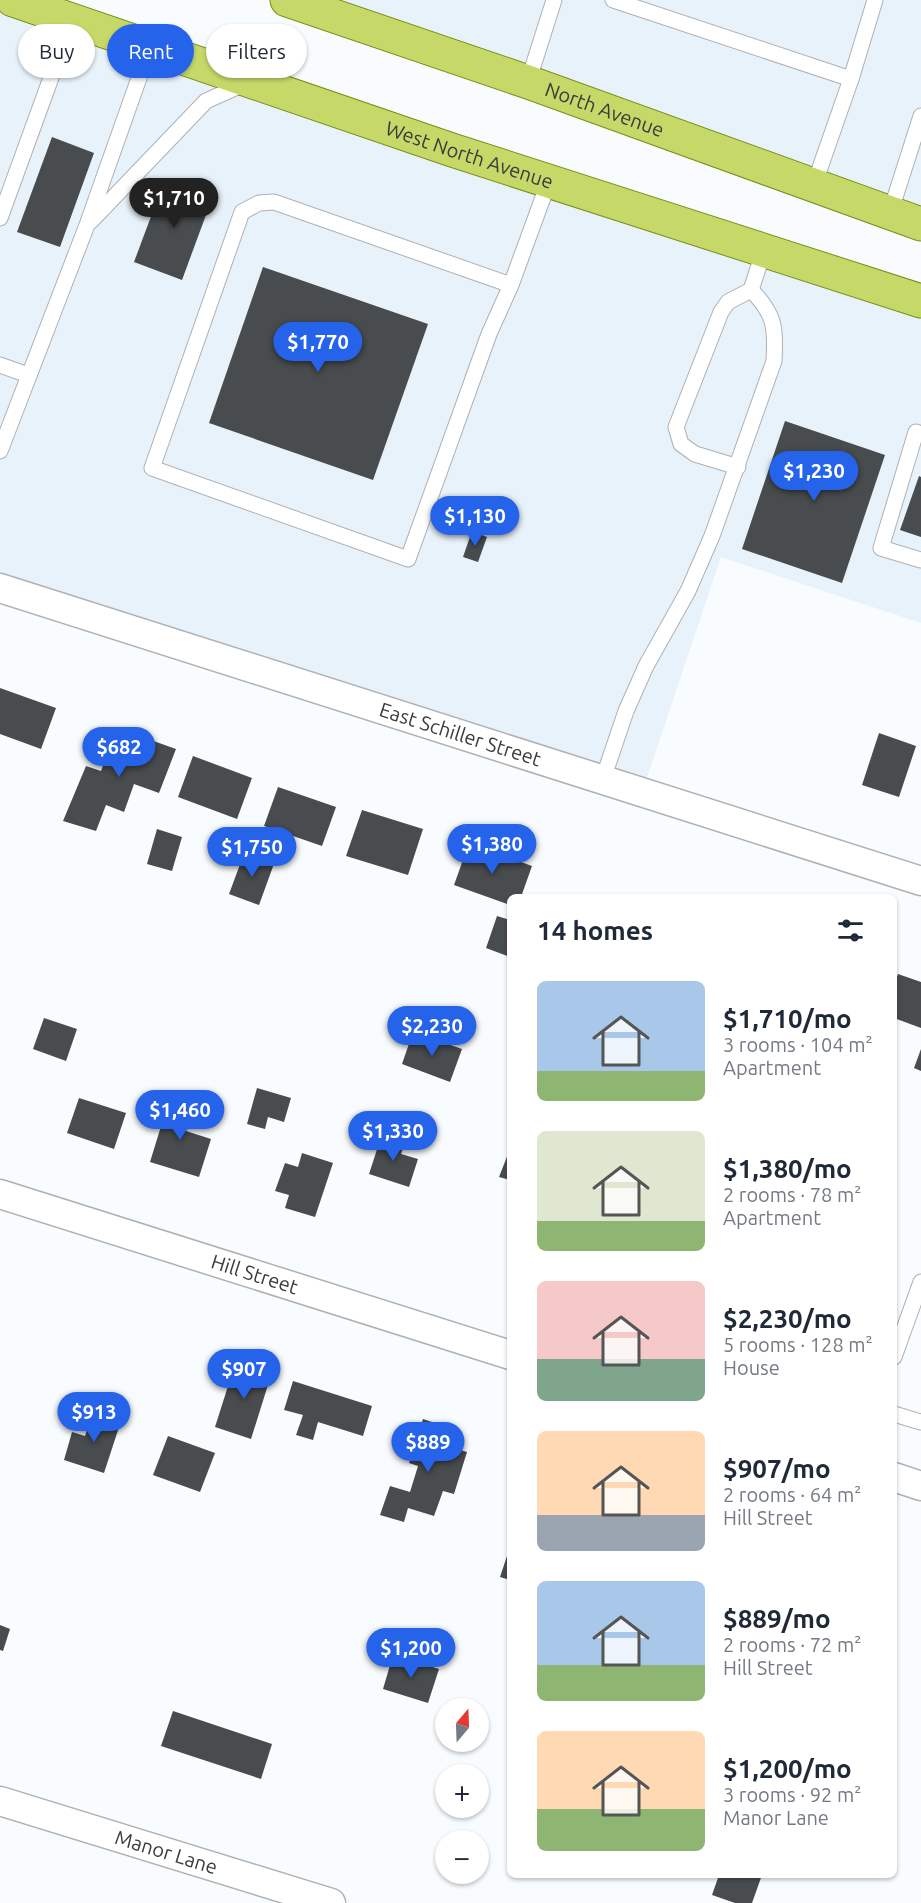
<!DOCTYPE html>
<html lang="en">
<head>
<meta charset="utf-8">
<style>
	body { margin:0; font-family:Ubuntu,sans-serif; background:#f2f2f3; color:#1f2937; height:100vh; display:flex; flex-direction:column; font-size:22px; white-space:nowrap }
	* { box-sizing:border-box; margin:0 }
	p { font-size:20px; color:#747a83 }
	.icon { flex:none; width:33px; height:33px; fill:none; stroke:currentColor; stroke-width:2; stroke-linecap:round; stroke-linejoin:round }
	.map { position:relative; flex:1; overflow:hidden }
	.drawer { position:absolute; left:507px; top:894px; width:390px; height:984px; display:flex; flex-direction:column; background:#fff; border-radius:9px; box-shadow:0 2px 4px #0004 }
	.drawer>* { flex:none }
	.banner { position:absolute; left:18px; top:24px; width:399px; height:54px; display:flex; gap:12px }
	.needle { width:39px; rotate:19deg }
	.tools { position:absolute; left:435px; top:1698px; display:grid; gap:12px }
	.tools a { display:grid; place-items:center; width:54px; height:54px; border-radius:50%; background:#fff; box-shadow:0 2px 4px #0004; font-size:30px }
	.price { position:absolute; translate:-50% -51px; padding:0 14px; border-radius:21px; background:#2563eb; color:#fff; font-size:20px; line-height:39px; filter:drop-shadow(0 2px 3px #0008) }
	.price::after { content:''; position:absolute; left:50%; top:36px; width:18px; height:14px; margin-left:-9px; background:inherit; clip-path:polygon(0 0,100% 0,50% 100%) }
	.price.active { background:#222; color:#fff }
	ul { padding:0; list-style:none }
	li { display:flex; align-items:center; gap:18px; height:150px; padding:0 30px }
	li span { display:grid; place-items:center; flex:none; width:168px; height:120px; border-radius:9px; color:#555 }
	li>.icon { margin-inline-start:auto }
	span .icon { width:72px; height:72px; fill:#fffc; stroke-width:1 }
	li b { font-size:26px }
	h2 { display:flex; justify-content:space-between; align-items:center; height:72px; padding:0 30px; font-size:26px }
	.tag { padding:0 21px; border-radius:27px; background:#fff; box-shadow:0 2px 4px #0004; font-size:21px; line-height:54px }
	.tag.active { background:#2563eb; color:#fff }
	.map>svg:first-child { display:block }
	.built { fill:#e8f2fa }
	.building { fill:#494c4e }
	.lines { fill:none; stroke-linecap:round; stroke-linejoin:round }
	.service-casing { stroke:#aeb1b4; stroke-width:17 }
	.minor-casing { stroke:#aeb1b4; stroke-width:31 }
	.primary-casing { stroke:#7b9018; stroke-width:35 }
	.service { stroke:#fff; stroke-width:15 }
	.minor { stroke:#fff; stroke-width:28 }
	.primary { stroke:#c5d868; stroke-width:33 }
	.labels { text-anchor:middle; stroke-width:6; stroke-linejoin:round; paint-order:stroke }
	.street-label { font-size:20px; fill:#3b3c3d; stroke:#fff }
</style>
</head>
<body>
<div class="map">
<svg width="921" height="1903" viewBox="0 0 921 1903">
	<rect width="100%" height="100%" fill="#f9fcff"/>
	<g class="built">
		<polygon points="308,0 921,0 921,216"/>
		<polygon points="0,5 921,307 921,623 721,557 639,801 0,593"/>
	</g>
	<g class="building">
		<polygon points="52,137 94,153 60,247 17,232"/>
		<polygon points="165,179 213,196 182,280 134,262"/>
		<polygon points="263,267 428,324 373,480 209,423"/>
		<polygon points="785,421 885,455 842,583 742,549"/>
		<polygon points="919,476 921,477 921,537 900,530"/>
		<polygon points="472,531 487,537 478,562 463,557"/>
		<polygon points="0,688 56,708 41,749 0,734"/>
		<polygon points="117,728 176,749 159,793 134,784 124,812 106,805 96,831 63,821 86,766 101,771"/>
		<polygon points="879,733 916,746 899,797 862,785"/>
		<polygon points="193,756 252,778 237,819 178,797"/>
		<polygon points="278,787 336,807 322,846 264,826"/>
		<polygon points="362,810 423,829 408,875 346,856"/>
		<polygon points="157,829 182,837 172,871 147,864"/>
		<polygon points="469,843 532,866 521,897 510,897 510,905 454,885"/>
		<polygon points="245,851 275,861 259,905 229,894"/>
		<polygon points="497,916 510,920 510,957 486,948"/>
		<polygon points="898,974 921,982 921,1028 894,1018 894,984"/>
		<polygon points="44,1018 77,1029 66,1061 33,1049"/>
		<polygon points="413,1032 462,1049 450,1082 402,1064"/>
		<polygon points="921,1049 921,1071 914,1068"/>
		<polygon points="257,1088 291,1098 284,1122 268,1117 265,1129 247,1124"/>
		<polygon points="170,1097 194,1105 186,1131 211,1139 199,1177 150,1162"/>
		<polygon points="79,1098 126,1113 114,1149 67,1133"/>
		<polygon points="382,1134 405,1141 401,1154 418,1159 409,1187 369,1174"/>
		<polygon points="510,1149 510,1180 499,1177"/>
		<polygon points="302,1153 333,1163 315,1217 285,1208 289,1195 275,1191 285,1163 298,1167"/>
		<polygon points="236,1361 272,1372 251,1439 215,1427"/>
		<polygon points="293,1381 372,1406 363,1436 318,1422 313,1440 296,1435 303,1415 284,1410"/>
		<polygon points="93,1412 121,1421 104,1473 64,1460 72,1432 85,1436"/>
		<polygon points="423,1419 456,1430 450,1447 467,1452 454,1494 443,1491 434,1516 408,1508 404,1522 380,1515 390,1486 410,1492 418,1466 409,1463"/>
		<polygon points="168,1436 215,1453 200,1492 153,1475"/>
		<polygon points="510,1547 510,1580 500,1577"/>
		<polygon points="0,1625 10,1629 3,1651 0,1650"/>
		<polygon points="393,1655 439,1669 428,1703 383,1689"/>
		<polygon points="173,1711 272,1744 261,1779 161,1746"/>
		<polygon points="719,1875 762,1875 752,1903 735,1903 712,1895"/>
	</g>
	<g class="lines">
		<defs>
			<g id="service">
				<polyline points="613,0 851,79"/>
				<polyline points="528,82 554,0"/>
				<polyline points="814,185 851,79 875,0"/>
				<polyline points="890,213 921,116"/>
				<polyline points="0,218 72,20"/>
				<polyline points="91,221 206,101 246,83"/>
				<polyline points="511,285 489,334 408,559 152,468 242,212 259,203 274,202 511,285 549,181"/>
				<polyline points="0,365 28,375"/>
				<polyline points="921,434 916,432 881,548 921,560"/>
				<polyline points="0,451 87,225 150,47"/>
				<polyline points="738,467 695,454 681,444 676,427 721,312 728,302 751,290"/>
				<path d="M603,779L626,711L646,666L688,591L712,536L774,361C776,328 775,314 751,290L764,250"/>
				<polyline points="894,1357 921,1282"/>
				<polyline points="894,1414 921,1422"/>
			</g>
			<g id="minor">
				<path id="s1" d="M0,588L921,881"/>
				<path id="s2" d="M0,1194L510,1355"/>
				<polyline points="894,1477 921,1486"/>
				<path id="s3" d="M0,1801L331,1903"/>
			</g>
			<g id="primary">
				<path id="s4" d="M13,0L452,150L921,301"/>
				<path id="s5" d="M287,0L528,82L921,224"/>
			</g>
		</defs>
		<use href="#service" class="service-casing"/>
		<use href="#minor" class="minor-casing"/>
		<use href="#primary" class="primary-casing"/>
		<use href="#service" class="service"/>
		<use href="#minor" class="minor"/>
		<use href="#primary" class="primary"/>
	</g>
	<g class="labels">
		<g class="street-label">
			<text dy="7" stroke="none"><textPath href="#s5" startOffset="336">North Avenue</textPath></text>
			<text dy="7" stroke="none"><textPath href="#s4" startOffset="482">West North Avenue</textPath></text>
			<text dy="7" stroke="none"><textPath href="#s1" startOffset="483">East Schiller Street</textPath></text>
			<text dy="7" stroke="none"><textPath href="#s2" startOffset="267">Hill Street</textPath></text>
			<text dy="7" stroke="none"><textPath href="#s3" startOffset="174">Manor Lane</textPath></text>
		</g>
	</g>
</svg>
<div class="tools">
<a><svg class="needle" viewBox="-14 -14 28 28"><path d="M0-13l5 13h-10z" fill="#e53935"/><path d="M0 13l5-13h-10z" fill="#747a83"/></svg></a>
<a>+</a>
<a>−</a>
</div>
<b class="price active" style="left:174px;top:229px">$1,710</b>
<b class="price" style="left:318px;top:373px">$1,770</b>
<b class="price" style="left:814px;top:502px">$1,230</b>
<b class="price" style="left:475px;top:547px">$1,130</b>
<b class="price" style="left:119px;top:778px">$682</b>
<b class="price" style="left:492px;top:875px">$1,380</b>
<b class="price" style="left:252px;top:878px">$1,750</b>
<b class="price" style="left:432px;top:1057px">$2,230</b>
<b class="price" style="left:180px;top:1141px">$1,460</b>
<b class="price" style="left:393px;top:1162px">$1,330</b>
<b class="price" style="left:244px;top:1400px">$907</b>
<b class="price" style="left:94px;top:1443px">$913</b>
<b class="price" style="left:428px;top:1473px">$889</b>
<b class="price" style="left:411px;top:1679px">$1,200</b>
<div class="banner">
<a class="tag">Buy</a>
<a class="tag active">Rent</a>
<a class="tag">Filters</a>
</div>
<section class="drawer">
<h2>14 homes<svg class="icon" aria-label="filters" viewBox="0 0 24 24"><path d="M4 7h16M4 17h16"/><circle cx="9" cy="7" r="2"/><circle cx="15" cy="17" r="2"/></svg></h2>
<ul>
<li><span style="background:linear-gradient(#a9c7e8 75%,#8fb573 0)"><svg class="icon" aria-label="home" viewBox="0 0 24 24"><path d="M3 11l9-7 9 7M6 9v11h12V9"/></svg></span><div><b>$1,710/mo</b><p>3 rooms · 104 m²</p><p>Apartment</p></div></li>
<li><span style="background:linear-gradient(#dfe7d0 75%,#8fb573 0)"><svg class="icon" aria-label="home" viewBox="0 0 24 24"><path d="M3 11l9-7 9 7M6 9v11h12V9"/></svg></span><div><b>$1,380/mo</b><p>2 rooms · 78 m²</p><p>Apartment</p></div></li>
<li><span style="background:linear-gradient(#f6c9c9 65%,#7fa58c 0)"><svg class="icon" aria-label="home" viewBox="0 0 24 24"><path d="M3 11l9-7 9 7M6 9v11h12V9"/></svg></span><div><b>$2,230/mo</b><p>5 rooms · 128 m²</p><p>House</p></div></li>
<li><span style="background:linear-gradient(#ffd9b3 70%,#9aa5b1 0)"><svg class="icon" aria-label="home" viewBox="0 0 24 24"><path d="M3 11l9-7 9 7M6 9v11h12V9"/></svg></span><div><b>$907/mo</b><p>2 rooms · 64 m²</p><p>Hill Street</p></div></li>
<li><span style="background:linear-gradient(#a9c7e8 70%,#8fb573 0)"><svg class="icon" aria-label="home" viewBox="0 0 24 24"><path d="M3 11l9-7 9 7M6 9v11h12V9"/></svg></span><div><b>$889/mo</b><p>2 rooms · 72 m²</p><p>Hill Street</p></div></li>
<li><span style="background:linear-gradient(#ffd9b3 65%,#8fb573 0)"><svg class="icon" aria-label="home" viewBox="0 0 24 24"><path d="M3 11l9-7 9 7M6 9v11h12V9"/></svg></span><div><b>$1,200/mo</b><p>3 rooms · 92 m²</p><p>Manor Lane</p></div></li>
</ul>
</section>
</div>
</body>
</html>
